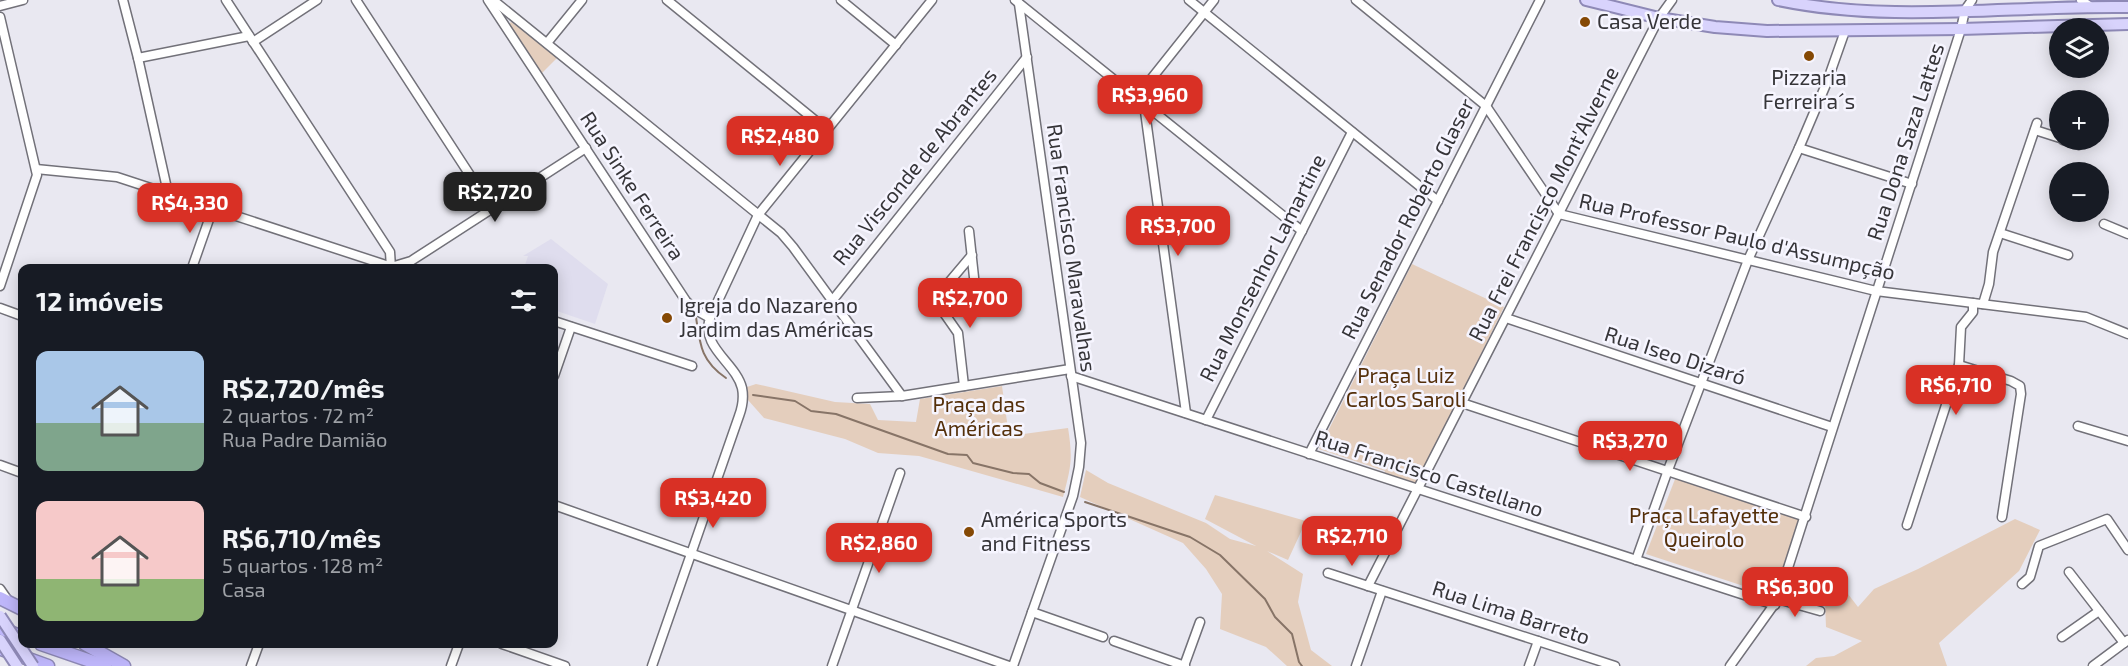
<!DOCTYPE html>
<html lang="pt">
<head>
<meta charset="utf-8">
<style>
	body { margin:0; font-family:"Exo 2",sans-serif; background:#20242c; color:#f1f3f6; height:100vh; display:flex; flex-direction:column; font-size:22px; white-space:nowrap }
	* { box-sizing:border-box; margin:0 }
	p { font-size:20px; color:#9ea1a6 }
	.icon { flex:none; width:33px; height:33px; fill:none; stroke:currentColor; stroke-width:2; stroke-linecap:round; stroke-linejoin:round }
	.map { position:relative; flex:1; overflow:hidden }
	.panel { position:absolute; left:18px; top:264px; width:540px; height:384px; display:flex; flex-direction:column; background:#171b24; border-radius:12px; box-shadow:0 3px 15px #0003 }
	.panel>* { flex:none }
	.fabs { position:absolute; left:2049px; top:18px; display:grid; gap:12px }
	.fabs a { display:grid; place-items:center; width:60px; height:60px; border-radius:50%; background:#171b24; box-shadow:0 3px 15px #0003; font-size:30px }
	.price { position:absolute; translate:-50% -51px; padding:0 14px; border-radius:12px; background:#d93025; color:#fff; font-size:20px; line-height:39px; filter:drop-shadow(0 2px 3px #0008) }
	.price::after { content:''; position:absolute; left:50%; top:36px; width:18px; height:14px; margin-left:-9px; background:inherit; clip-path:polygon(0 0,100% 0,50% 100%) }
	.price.on { background:#222; color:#fff }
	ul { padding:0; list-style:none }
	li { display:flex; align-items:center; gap:18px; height:150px; padding:0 18px }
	li span { display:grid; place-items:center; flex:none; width:168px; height:120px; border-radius:12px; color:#555 }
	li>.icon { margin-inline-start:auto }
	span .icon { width:72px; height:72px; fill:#fffc; stroke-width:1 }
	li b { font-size:26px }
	h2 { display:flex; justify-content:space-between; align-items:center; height:72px; padding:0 18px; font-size:26px }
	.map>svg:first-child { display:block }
	.built { fill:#dfddee }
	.green { fill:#e4cebd }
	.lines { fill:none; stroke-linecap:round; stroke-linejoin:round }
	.stream { stroke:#877467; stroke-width:2 }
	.minor-casing { stroke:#727179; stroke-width:11 }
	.major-casing { stroke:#8e89b6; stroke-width:14 }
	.highway-casing { stroke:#8e89b6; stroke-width:15 }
	.minor { stroke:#fff; stroke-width:8 }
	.major { stroke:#d8d3fc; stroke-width:10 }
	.highway { stroke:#beb6fa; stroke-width:12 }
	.major-bridge-casing { stroke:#8e89b6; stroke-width:14; stroke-linecap:butt }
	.major-bridge { stroke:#d8d3fc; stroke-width:10 }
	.poi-dot { fill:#854905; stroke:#f6f5ff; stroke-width:2 }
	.labels { text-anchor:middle; stroke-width:5; stroke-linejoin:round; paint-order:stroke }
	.poi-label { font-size:21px; fill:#363539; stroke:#f6f5ff; text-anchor:start }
	.street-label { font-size:21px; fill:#363539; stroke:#f6f5ff }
	.park-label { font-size:21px; fill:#542f0a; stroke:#f6f5ff }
</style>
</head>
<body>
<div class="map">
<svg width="2128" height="666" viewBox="0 0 2128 666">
	<rect width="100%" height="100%" fill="#e9e8f1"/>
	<polygon class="built" points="551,239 608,284 595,324 554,310 554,268 524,268 528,256 523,256"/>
	<g class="green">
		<polygon points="511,22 559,56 541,74 507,26"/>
		<polygon points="1412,264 1504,307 1417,485 1384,474 1385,471 1319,449"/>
		<path d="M756,384L835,402L870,404L878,420L916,422L920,399L1002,386L1009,436L1068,428C1073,459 1071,467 1063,497L919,456L878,453L845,439L764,418L748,400L747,387Z"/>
		<polygon points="1086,470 1108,483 1206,523 1230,539 1256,546 1205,519 1215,495 1306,521 1288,560 1267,551 1303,574 1298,602 1311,650 1332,666 1287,666 1266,647 1220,629 1222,594 1206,569 1183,543 1080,497"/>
		<polygon points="1677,474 1799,518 1774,596 1646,554"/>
		<polygon points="2015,519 2040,530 2019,571 1939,643 1947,666 1806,666 1816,658 1834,656 1862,641 1826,627 1825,602 1835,577 1858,607 1874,589 1918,569"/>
	</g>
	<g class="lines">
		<g class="stream">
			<path d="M696,317C700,345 701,361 726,378"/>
			<polyline points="753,395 795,401 811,411 836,414 948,454 967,455 973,463 1013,473 1029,474 1040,483 1064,492"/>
			<polyline points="1085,502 1190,537 1220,555 1265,599 1275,617 1292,634 1299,662 1302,666"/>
		</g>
		<defs>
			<g id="minor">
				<polyline points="123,0 138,58 168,193"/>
				<polyline points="226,0 390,252 391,268"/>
				<polyline points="356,0 492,209"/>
				<path d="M488,0L686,301L694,309L710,318C700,347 736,363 742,388C744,398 742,408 739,416L652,666"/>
				<polyline points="493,0 781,233 793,247 902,396"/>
				<polyline points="667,0 827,130"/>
				<polyline points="841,0 896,45"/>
				<polyline points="1015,0 1302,231"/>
				<polyline points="1189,0 1438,201"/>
				<polyline points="1356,0 1486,106 1559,214 1876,291 2086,317 2128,334"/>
				<polyline points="2081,0 2091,7"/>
				<polyline points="0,6 23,0"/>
				<polyline points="0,17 37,175 0,286"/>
				<polyline points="253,42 317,0"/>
				<polyline points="547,43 582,0"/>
				<polyline points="138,58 249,36"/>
				<polyline points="1136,98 1214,0"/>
				<polyline points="1144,104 1186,413"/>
				<polyline points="2035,130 2060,138"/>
				<polyline points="2063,140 2079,145"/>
				<polyline points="1799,148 1912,184"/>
				<polyline points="36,169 117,177 395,268"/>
				<polyline points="2104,224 2128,234"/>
				<polyline points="969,231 977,305"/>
				<polyline points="2000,233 2068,255"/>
				<polyline points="391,267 411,261 586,148"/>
				<polyline points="192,268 213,208"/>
				<polyline points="928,290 958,333 964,386"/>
				<polyline points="934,300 972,255"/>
				<polyline points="832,301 1027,57"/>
				<polyline points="1983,304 1989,284 1993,252 2037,123"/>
				<polyline points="0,308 22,316"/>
				<polyline points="710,318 758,215 932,0"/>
				<polyline points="1506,318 1832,427"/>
				<polyline points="554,321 692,366"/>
				<polyline points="1959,365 2011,381 2020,386 2021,394 2002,517"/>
				<polyline points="554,376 571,327"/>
				<polyline points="1071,376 1775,605"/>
				<polyline points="857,398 902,396 1070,369"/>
				<polyline points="1462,403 1806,517"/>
				<polyline points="1206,420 1352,132"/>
				<polyline points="2078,426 2128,441"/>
				<polyline points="1309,454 1540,0"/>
				<polyline points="0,465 22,473"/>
				<polyline points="554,505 1009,666"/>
				<polyline points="1907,525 1959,365 1961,327 1973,312 1973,303"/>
				<polyline points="1636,560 1668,470 1748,260 1799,148 1827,82 1845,31"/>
				<polyline points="2069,572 2124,643"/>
				<polyline points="1328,573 1615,666"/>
				<polyline points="2022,584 2030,577 2039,546 2107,519 2128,550"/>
				<polyline points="1368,586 1659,18 1672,0"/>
				<polyline points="0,589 9,602"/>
				<polyline points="1778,599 1820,611"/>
				<polyline points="1032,612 1103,637"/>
				<polyline points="2062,637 2099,611"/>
				<polyline points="1114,641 1185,666"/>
				<polyline points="502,644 565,666"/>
				<polyline points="251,666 259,644"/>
				<polyline points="451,666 459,644"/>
				<polyline points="832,666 900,473"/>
				<polyline points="1013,666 1073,496 1079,467 1081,443 1019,4"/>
				<polyline points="1184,666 1200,622"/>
				<polyline points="1356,666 1382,591"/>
				<polyline points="1529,666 1538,641"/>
				<polyline points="1730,666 1778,599 1961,29 1965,10 1972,0"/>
				<polyline points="2093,666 2128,640"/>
			</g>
			<g id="major">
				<polyline points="1586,0 1659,18 1715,27 1767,31 1961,29 2128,24"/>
				<path d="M1778,0C1893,24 2012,5 2128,7"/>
			</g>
			<g id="highway">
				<polyline points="0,598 22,609"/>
				<polyline points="0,628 22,637"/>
				<polyline points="41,644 105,666"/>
				<polyline points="85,644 124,666"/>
				<polyline points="1,649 48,666"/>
			</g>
		</defs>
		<use href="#minor" class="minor-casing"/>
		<use href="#major" class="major-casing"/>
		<use href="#highway" class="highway-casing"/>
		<use href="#minor" class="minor"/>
		<use href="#major" class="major"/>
		<use href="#highway" class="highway"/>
		<defs>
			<g id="major-bridge">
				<polyline points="0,616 33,666"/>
				<polyline points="0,640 17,666"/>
			</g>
		</defs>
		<use href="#major-bridge" class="major-bridge-casing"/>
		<use href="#major-bridge" class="major-bridge"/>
	</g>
	<g class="poi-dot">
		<circle cx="1585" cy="22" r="6"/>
		<circle cx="1809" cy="56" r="6"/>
		<circle cx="667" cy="318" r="6"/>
		<circle cx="969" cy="532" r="6"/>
	</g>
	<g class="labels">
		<g class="poi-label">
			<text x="1597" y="29">Casa Verde</text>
			<text x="1809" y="85" text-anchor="middle">Pizzaria<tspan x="1809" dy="24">Ferreira´s</tspan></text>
			<text x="679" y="313">Igreja do Nazareno<tspan x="679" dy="24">Jardim das Américas</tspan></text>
			<text x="981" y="527">América Sports<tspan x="981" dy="24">and Fitness</tspan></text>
		</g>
		<g class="street-label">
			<text transform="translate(1906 142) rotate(-72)" y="7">Rua Dona Saza Lattes</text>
			<text transform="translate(915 167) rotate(-51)" y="7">Rua Visconde de Abrantes</text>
			<text transform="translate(632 186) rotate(57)" y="7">Rua Sinke Ferreira</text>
			<text transform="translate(1544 204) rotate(-63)" y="7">Rua Frei Francisco Mont'Alverne</text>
			<text transform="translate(1408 219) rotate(-63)" y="7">Rua Senador Roberto Glaser</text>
			<text transform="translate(1737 237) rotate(13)" y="7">Rua Professor Paulo d'Assumpção</text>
			<text transform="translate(1071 248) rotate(82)" y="7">Rua Francisco Maravalhas</text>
			<text transform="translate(1263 268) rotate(-63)" y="7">Rua Monsenhor Lamartine</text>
			<text transform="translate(1675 356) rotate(18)" y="7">Rua Iseo Dizaró</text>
			<text transform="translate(1429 474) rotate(18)" y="7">Rua Francisco Castellano</text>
			<text transform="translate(1511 613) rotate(18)" y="7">Rua Lima Barreto</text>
		</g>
		<g class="park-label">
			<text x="1406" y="383">Praça Luiz<tspan x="1406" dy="24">Carlos Saroli</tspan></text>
			<text x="979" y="412">Praça das<tspan x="979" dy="24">Américas</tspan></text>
			<text x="1704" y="523">Praça Lafayette<tspan x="1704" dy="24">Queirolo</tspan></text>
		</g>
	</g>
</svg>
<div class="fabs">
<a><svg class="icon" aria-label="layers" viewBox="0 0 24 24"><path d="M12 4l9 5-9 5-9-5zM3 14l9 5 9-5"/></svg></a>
<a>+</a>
<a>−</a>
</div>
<b class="price" style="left:1150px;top:126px">R$3,960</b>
<b class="price" style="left:780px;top:167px">R$2,480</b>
<b class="price on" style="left:495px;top:223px">R$2,720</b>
<b class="price" style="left:190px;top:234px">R$4,330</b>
<b class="price" style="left:1178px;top:257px">R$3,700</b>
<b class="price" style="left:970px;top:329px">R$2,700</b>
<b class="price" style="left:1956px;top:416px">R$6,710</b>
<b class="price" style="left:1630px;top:472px">R$3,270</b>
<b class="price" style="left:713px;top:529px">R$3,420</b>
<b class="price" style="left:1352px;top:567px">R$2,710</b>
<b class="price" style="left:879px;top:574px">R$2,860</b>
<b class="price" style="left:1795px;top:618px">R$6,300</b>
<section class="panel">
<h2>12 imóveis<svg class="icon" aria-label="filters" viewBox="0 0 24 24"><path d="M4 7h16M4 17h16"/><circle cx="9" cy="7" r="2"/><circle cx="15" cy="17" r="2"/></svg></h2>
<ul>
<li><span style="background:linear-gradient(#a9c7e8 60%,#7fa58c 0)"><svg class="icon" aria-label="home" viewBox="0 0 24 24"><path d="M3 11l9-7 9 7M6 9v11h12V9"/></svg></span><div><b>R$2,720/mês</b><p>2 quartos · 72 m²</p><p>Rua Padre Damião</p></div></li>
<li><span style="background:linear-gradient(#f6c9c9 65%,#8fb573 0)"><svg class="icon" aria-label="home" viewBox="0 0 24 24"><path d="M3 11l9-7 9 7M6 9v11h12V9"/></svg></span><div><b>R$6,710/mês</b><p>5 quartos · 128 m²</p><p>Casa</p></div></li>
</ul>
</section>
</div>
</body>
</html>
